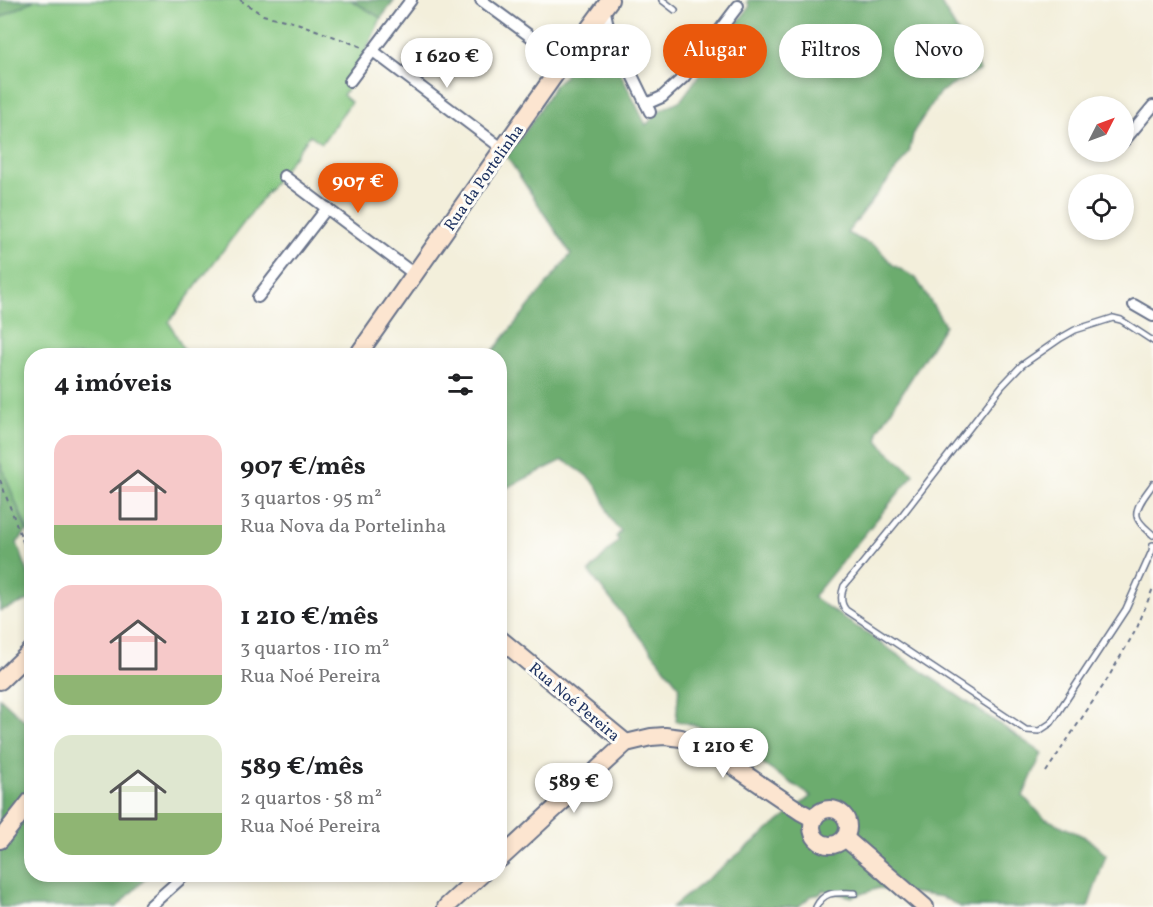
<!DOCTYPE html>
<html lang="pt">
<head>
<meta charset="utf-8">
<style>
	body { margin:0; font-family:Vollkorn,serif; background:#f2f2f2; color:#202124; height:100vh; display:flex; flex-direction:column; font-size:22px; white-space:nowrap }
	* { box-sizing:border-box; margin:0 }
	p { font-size:20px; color:#757577 }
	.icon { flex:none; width:33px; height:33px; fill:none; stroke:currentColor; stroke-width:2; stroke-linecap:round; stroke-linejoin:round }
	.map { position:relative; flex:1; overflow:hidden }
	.panel { position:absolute; left:24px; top:348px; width:483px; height:534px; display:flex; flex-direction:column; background:#fff; border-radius:24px; box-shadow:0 3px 9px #0003 }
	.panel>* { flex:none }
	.hud { position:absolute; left:525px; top:24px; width:537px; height:54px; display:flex; gap:12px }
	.needle { width:39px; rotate:48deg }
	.buttons { position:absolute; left:1068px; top:96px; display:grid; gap:12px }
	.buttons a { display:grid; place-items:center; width:66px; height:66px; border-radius:50%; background:#fff; box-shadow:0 3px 9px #0003; font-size:30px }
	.price { position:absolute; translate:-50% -51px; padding:0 14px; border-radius:21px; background:#fff; color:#222; font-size:20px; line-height:39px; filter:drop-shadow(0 2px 3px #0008) }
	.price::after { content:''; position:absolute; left:50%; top:36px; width:18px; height:14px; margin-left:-9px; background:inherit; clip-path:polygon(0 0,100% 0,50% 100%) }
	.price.active { background:#ea580c; color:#fff }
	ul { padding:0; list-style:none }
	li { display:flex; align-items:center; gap:18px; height:150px; padding:0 30px }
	li span { display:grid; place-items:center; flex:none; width:168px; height:120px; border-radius:18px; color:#555 }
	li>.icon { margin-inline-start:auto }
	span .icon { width:72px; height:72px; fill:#fffc; stroke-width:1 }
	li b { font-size:26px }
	h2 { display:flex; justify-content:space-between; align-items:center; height:72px; padding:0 30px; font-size:26px }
	.pill { padding:0 21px; border-radius:27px; background:#fff; box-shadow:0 3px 9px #0003; font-size:21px; line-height:54px }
	.pill.active { background:#ea580c; color:#fff }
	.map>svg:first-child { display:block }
	.green { fill:#85c780; stroke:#507b6f; stroke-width:1.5 }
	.forest { fill:#6cac6e; stroke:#446e66; stroke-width:1.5 }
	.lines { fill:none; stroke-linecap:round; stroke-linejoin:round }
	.lane-casing { stroke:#67728a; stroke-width:8 }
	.street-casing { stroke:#67728a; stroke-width:14 }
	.secondary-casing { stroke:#67728a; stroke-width:20 }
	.path { stroke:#67728a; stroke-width:2; stroke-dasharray:4.5 4.5; stroke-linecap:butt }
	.lane { stroke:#fff; stroke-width:5 }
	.street { stroke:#fff; stroke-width:10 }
	.secondary { stroke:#fce5d0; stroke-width:16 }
	.labels { text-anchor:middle; stroke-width:6; stroke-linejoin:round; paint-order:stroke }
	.street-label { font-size:16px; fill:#1b2f5e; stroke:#fdfcf7 }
</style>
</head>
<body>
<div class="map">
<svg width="1153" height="907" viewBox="0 0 1153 907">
	<rect width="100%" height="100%" fill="#fdfcf7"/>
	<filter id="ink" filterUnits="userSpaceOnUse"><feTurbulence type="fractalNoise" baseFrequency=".0167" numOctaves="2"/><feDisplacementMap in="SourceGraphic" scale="12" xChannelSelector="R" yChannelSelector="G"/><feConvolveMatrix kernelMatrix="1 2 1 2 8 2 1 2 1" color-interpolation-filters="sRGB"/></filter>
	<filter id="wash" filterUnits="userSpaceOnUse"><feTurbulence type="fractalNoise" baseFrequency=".008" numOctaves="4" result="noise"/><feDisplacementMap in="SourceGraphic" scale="24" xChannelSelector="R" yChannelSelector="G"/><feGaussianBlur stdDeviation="1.35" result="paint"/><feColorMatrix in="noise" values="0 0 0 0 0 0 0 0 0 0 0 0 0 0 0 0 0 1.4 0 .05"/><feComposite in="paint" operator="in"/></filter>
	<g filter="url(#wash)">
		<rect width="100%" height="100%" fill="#f3efdb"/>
		<polygon class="green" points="34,0 351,0 381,18 351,84 343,95 351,102 322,143 310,135 169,322 185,352 177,356 32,356 31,537 0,467 0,18"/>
		<g class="forest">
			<polygon points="0,0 34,0 0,18"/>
			<polygon points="351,0 395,0 381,18"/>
			<path d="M748,0H939L980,70L940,92L914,131L909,153L847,233L877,247L893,265L916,278L945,325L878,431V440L887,451L914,474L813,597L1042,753L1023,796L1044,818L1087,838L1106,855L1088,907H961L942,897L879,888L852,897L823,890L820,894L811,896L798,907H672L811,796L715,733L698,726L676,721L679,686L589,572L619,540L616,537L621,531C605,517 609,507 599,490C591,476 577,469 563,460L500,491V356H489L571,254L507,157L534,119L556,83L564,77L590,41L602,49L607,46L646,125L660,110L681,100L750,6L747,2Z"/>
			<polygon points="0,462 27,531 17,543 31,580 32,599 0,611"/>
			<polygon points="0,698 25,721 31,715 32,874 149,875 117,907 0,907"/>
		</g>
	</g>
	<g filter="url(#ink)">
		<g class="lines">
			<defs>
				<g id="lane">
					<polyline points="662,0 675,10"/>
					<path d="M1153,341L1121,320L1113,318L1075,330L1061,338L1022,365L1002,386L903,514L844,586C841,594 840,603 846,610L1026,730L1039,731L1051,723L1126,609L1152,551L1153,545"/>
					<path d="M1153,484C1148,492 1135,506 1137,516C1138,523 1148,530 1153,535"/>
					<path d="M816,907C825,889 838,893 855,893"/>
				</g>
				<g id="street">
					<polyline points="481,0 564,61"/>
					<polyline points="604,7 608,26 650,112"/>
					<polyline points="373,51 503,149"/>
					<polyline points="350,81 411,0"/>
					<polyline points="646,104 662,97 684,77 738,6"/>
					<polyline points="1124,141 1153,106"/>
					<polyline points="284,176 414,274"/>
					<polyline points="258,297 327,208"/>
					<polyline points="1134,305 1153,316"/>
					<polyline points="149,907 186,874"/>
				</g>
				<g id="secondary">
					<polyline points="357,356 556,73 610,0"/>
					<polyline points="500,639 626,743"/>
					<polyline points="0,681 32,650"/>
					<circle cx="830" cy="827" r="18"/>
					<polyline points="845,838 925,907"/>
					<polyline points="0,840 32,799"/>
					<polyline points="500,859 626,743 651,737 665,736 681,738 708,749 801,812 814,819"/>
					<polyline points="446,907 482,874"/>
				</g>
			</defs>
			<use href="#lane" class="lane-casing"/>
			<use href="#street" class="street-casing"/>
			<use href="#secondary" class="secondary-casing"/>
			<g class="path">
				<polyline points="240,0 263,15 297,23 362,47"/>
				<polyline points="0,480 32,566"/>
				<polyline points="1046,772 1105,683 1137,628 1153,588"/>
			</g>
			<use href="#lane" class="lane"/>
			<use href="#street" class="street"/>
			<use href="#secondary" class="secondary"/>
		</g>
	</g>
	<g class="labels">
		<g class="street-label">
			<text transform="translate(483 177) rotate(-55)" y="6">Rua da Portelinha</text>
			<text transform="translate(575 701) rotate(40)" y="6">Rua Noé Pereira</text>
		</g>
	</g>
</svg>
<div class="buttons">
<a><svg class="needle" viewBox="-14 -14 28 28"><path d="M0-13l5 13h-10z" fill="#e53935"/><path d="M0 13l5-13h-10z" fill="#757577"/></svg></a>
<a><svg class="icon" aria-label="locate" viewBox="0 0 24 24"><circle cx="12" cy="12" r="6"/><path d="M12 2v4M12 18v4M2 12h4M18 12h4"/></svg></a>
</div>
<b class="price" style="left:447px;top:89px">1 620 €</b>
<b class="price active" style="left:358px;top:214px">907 €</b>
<b class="price" style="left:723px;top:779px">1 210 €</b>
<b class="price" style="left:574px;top:814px">589 €</b>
<div class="hud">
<a class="pill">Comprar</a>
<a class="pill active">Alugar</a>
<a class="pill">Filtros</a>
<a class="pill">Novo</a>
</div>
<section class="panel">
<h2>4 imóveis<svg class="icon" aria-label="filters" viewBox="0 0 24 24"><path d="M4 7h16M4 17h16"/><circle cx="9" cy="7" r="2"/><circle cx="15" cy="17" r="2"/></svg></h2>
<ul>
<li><span style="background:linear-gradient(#f6c9c9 75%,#8fb573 0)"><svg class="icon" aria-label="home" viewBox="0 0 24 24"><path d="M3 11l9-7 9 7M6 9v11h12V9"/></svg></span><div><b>907 €/mês</b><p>3 quartos · 95 m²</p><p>Rua Nova da Portelinha</p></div></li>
<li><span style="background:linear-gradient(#f6c9c9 75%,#8fb573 0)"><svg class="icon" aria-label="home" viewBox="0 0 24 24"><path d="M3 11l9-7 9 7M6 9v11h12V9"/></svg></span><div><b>1 210 €/mês</b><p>3 quartos · 110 m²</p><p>Rua Noé Pereira</p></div></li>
<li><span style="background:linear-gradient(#dfe7d0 65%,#8fb573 0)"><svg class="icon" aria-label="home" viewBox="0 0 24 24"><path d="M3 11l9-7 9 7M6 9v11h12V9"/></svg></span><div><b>589 €/mês</b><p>2 quartos · 58 m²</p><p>Rua Noé Pereira</p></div></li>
</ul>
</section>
</div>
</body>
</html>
